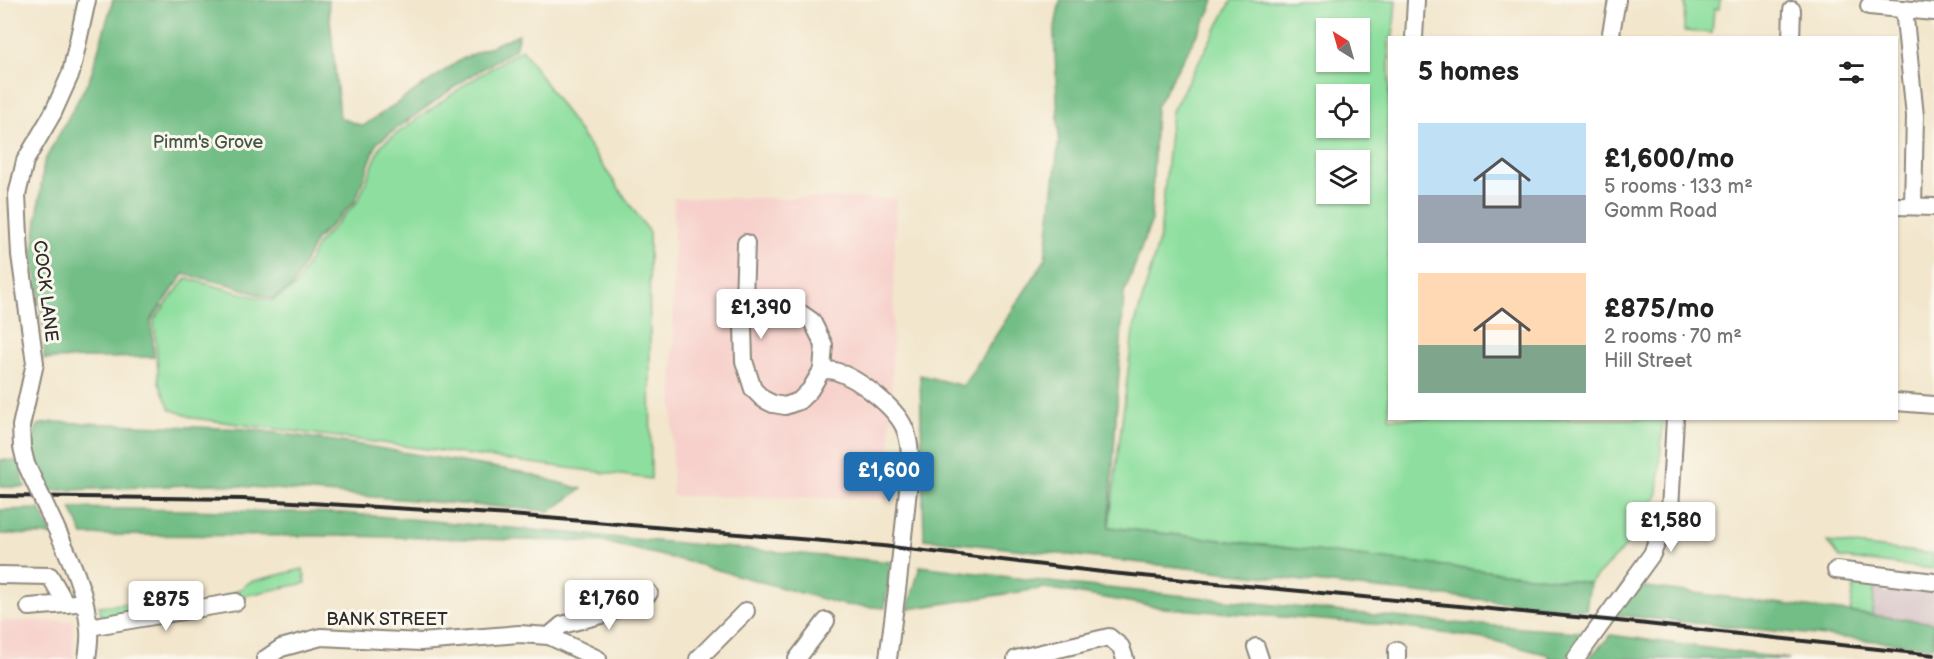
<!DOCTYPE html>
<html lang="en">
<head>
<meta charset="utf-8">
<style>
	body { margin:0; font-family:"Balsamiq Sans",sans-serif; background:#f6f6f6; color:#222; height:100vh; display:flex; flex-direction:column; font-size:22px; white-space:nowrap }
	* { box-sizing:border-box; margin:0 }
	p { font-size:20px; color:#767676 }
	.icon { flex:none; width:33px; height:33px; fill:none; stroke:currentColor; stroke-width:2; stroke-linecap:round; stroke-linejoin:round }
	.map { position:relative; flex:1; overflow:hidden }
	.panel { position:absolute; left:1388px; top:36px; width:510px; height:384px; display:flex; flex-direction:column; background:#fff; border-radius:0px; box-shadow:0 2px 4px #0004 }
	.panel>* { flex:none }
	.needle { width:39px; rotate:323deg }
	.controls { position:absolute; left:1316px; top:18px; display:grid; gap:12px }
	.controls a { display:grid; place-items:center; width:54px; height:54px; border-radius:0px; background:#fff; box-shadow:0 2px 4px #0004; font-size:30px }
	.price { position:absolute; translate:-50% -51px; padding:0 14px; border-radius:6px; background:#fff; color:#222; font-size:20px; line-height:39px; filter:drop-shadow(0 2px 3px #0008) }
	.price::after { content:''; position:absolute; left:50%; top:36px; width:18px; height:14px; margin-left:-9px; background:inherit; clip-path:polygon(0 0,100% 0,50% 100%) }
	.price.on { background:#1f6fb2; color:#fff }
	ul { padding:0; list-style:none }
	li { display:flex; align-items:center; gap:18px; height:150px; padding:0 30px }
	li span { display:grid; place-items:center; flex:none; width:168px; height:120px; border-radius:0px; color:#555 }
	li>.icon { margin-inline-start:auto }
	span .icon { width:72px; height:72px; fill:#fffc; stroke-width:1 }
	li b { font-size:26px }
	h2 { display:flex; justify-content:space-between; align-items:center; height:72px; padding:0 30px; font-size:26px }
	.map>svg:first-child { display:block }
	.built { fill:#f7d0cb }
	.industrial { fill:#d2bec2 }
	.green { fill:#8edf9f; stroke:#5c8565; stroke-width:1.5; fill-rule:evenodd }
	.forest { fill:#72be86; stroke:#4e7458; stroke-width:1.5 }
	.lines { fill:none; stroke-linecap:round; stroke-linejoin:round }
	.minor-casing { stroke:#8e887c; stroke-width:20 }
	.minor { stroke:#fff; stroke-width:16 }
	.rail { stroke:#2b2b2b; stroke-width:4 }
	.minor-bridge-casing { stroke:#8e887c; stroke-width:20; stroke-linecap:butt }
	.minor-bridge { stroke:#fff; stroke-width:16 }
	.labels { text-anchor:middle; stroke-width:6; stroke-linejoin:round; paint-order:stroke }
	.park-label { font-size:18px; fill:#445848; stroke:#fbf7ec }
	.street-label { font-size:18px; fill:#2b2b2b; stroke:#fbf7ec }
</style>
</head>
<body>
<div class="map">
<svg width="1934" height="659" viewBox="0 0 1934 659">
	<rect width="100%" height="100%" fill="#fbf7ec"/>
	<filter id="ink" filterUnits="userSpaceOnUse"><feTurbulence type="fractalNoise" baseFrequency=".0167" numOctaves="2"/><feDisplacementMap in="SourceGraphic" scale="12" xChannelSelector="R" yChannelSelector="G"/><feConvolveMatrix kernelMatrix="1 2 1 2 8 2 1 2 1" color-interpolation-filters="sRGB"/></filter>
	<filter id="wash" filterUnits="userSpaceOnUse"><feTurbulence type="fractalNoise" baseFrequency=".008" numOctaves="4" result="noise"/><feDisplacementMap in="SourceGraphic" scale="24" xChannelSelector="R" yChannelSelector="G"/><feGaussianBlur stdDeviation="1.35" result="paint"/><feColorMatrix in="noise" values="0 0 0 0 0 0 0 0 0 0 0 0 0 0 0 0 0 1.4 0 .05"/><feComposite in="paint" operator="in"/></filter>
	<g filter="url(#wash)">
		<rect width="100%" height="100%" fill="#f2e6cc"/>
		<g class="built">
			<polygon points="674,198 896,198 889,499 672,496"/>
			<polygon points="0,621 73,621 74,659 0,659"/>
		</g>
		<polygon class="industrial" points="1875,581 1883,581 1882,589 1884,592 1888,593 1890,582 1934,588 1934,623 1872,615"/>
		<g class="green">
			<path d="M1232,0H1396L1393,37L1389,38V111L1387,146L1389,149V418L1663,419L1658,493L1637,535L1590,583L1109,527L1133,331L1160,237L1172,111ZM1326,28H1359V62H1326ZM1326,94H1359V128H1326ZM1326,160H1359V194H1326Z"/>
			<polygon points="1685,0 1720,0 1719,9 1714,9 1712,33 1684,31"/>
			<polygon points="522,49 649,232 651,479 193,418 170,409 159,383 154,320 186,278 271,301 295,287 319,242 358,201 381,145 469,82"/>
			<polygon points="1828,542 1934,554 1934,569 1840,558"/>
			<polygon points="303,569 306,583 214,602 240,589 250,582"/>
			<polygon points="1863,579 1875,581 1872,615 1850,613 1854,586"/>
			<polygon points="193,598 195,601 102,619 99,606"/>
		</g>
		<g class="forest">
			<polygon points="113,0 328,0 340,118 363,126 462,59 519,34 515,49 466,79 377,143 355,201 316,240 292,287 272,299 231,285 184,274 151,320 154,357 44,359 45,337 33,253 44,162 90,78"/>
			<polygon points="1060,0 1214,0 1209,13 1156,107 1151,222 1124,294 1109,527 1590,583 1586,610 1368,588 924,539 920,375 963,386 1045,260 1059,139 1054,33"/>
			<polygon points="54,422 248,429 348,443 521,472 582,489 550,511 213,484 45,491 30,447 38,425"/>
			<polygon points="0,460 19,461 25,487 0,487"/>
			<polygon points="71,508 342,513 891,562 885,608 844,605 689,562 604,542 347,536 83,535"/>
			<polygon points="40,509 52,535 0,534 0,510"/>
			<polygon points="920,566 1057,583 1454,623 1590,633 1567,659 1549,659 1549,655 1491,640 1386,625 1164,608 1045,588 908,609"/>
			<polygon points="1623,584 1934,623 1934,647 1608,614"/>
			<polygon points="1611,635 1780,658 1789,659 1588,659"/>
		</g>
	</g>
	<g filter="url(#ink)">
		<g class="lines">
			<defs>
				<g id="minor">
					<polyline points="1869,6 1934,12"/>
					<polyline points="1904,9 1915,116 1913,206"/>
					<polyline points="1414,38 1416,0"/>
					<polyline points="1613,38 1611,33 1617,0"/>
					<polyline points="1791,38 1792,10"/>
					<polyline points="1896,206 1934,207"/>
					<polyline points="746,243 743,326 744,361 753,389 763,399 773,404 785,406 799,401 810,390 822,370 824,345 812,321 802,314 774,315"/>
					<path d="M822,370C826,370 831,370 835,371C858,378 899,409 906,432C914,456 908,485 906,509C901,559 895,609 888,659"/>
					<polyline points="1896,402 1934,405"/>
					<polyline points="26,464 22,447 21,426 35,363 20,255 17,195 25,161 53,113 71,73 87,0"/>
					<path d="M55,526C70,558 87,594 89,630C90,640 88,650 87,659"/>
					<polyline points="1836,570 1934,582"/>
					<polyline points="0,575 50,576 66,604 84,602"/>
					<polyline points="29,607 66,604"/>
					<polyline points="89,627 236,602"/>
					<polyline points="549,636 562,625 609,613 649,593"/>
					<polyline points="1256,647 1260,659"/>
					<polyline points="1397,650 1397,659"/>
					<polyline points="265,659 281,648 321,637 421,642 519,634 549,636 598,659"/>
					<polyline points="698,659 746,611"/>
					<polyline points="797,659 826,621"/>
					<polyline points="1016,659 1109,637 1121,647 1125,659"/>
					<polyline points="1576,659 1652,554 1670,510 1675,418"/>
				</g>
			</defs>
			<use href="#minor" class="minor-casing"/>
			<use href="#minor" class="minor"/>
			<polyline class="rail" points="0,496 243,499 511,515 883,546 1111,573 1628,622 1934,655"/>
			<defs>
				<polyline id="minor-bridge" points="26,464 55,526"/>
			</defs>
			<use href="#minor-bridge" class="minor-bridge-casing"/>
			<use href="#minor-bridge" class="minor-bridge"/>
		</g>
	</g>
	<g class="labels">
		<g class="park-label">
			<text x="208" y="148">Pimm's Grove</text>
		</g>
		<g class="street-label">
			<text transform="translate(46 291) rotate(83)" y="6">COCK LANE</text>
			<text x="387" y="625">BANK STREET</text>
		</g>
	</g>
</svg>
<div class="controls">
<a><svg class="needle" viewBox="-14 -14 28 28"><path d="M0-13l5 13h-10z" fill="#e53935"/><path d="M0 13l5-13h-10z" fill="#767676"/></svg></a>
<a><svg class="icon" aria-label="locate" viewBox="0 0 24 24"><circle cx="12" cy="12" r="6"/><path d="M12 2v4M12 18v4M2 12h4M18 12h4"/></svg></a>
<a><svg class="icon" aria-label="layers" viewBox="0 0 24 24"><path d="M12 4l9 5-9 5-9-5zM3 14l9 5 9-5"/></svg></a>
</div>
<b class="price" style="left:761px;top:340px">£1,390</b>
<b class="price on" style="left:889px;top:503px">£1,600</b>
<b class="price" style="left:1671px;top:553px">£1,580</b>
<b class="price" style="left:609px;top:631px">£1,760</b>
<b class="price" style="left:166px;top:632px">£875</b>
<section class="panel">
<h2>5 homes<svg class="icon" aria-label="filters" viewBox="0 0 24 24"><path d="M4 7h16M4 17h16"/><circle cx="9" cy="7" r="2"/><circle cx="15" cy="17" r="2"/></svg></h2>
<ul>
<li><span style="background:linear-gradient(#bfe0f5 60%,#9aa5b1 0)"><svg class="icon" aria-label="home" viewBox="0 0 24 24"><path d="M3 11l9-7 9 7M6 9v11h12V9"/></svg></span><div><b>£1,600/mo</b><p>5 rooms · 133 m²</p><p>Gomm Road</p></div></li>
<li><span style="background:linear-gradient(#ffd9b3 60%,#7fa58c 0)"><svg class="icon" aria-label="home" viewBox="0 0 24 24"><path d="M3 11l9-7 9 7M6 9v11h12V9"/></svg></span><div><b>£875/mo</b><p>2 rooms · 70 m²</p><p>Hill Street</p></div></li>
</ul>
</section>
</div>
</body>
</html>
